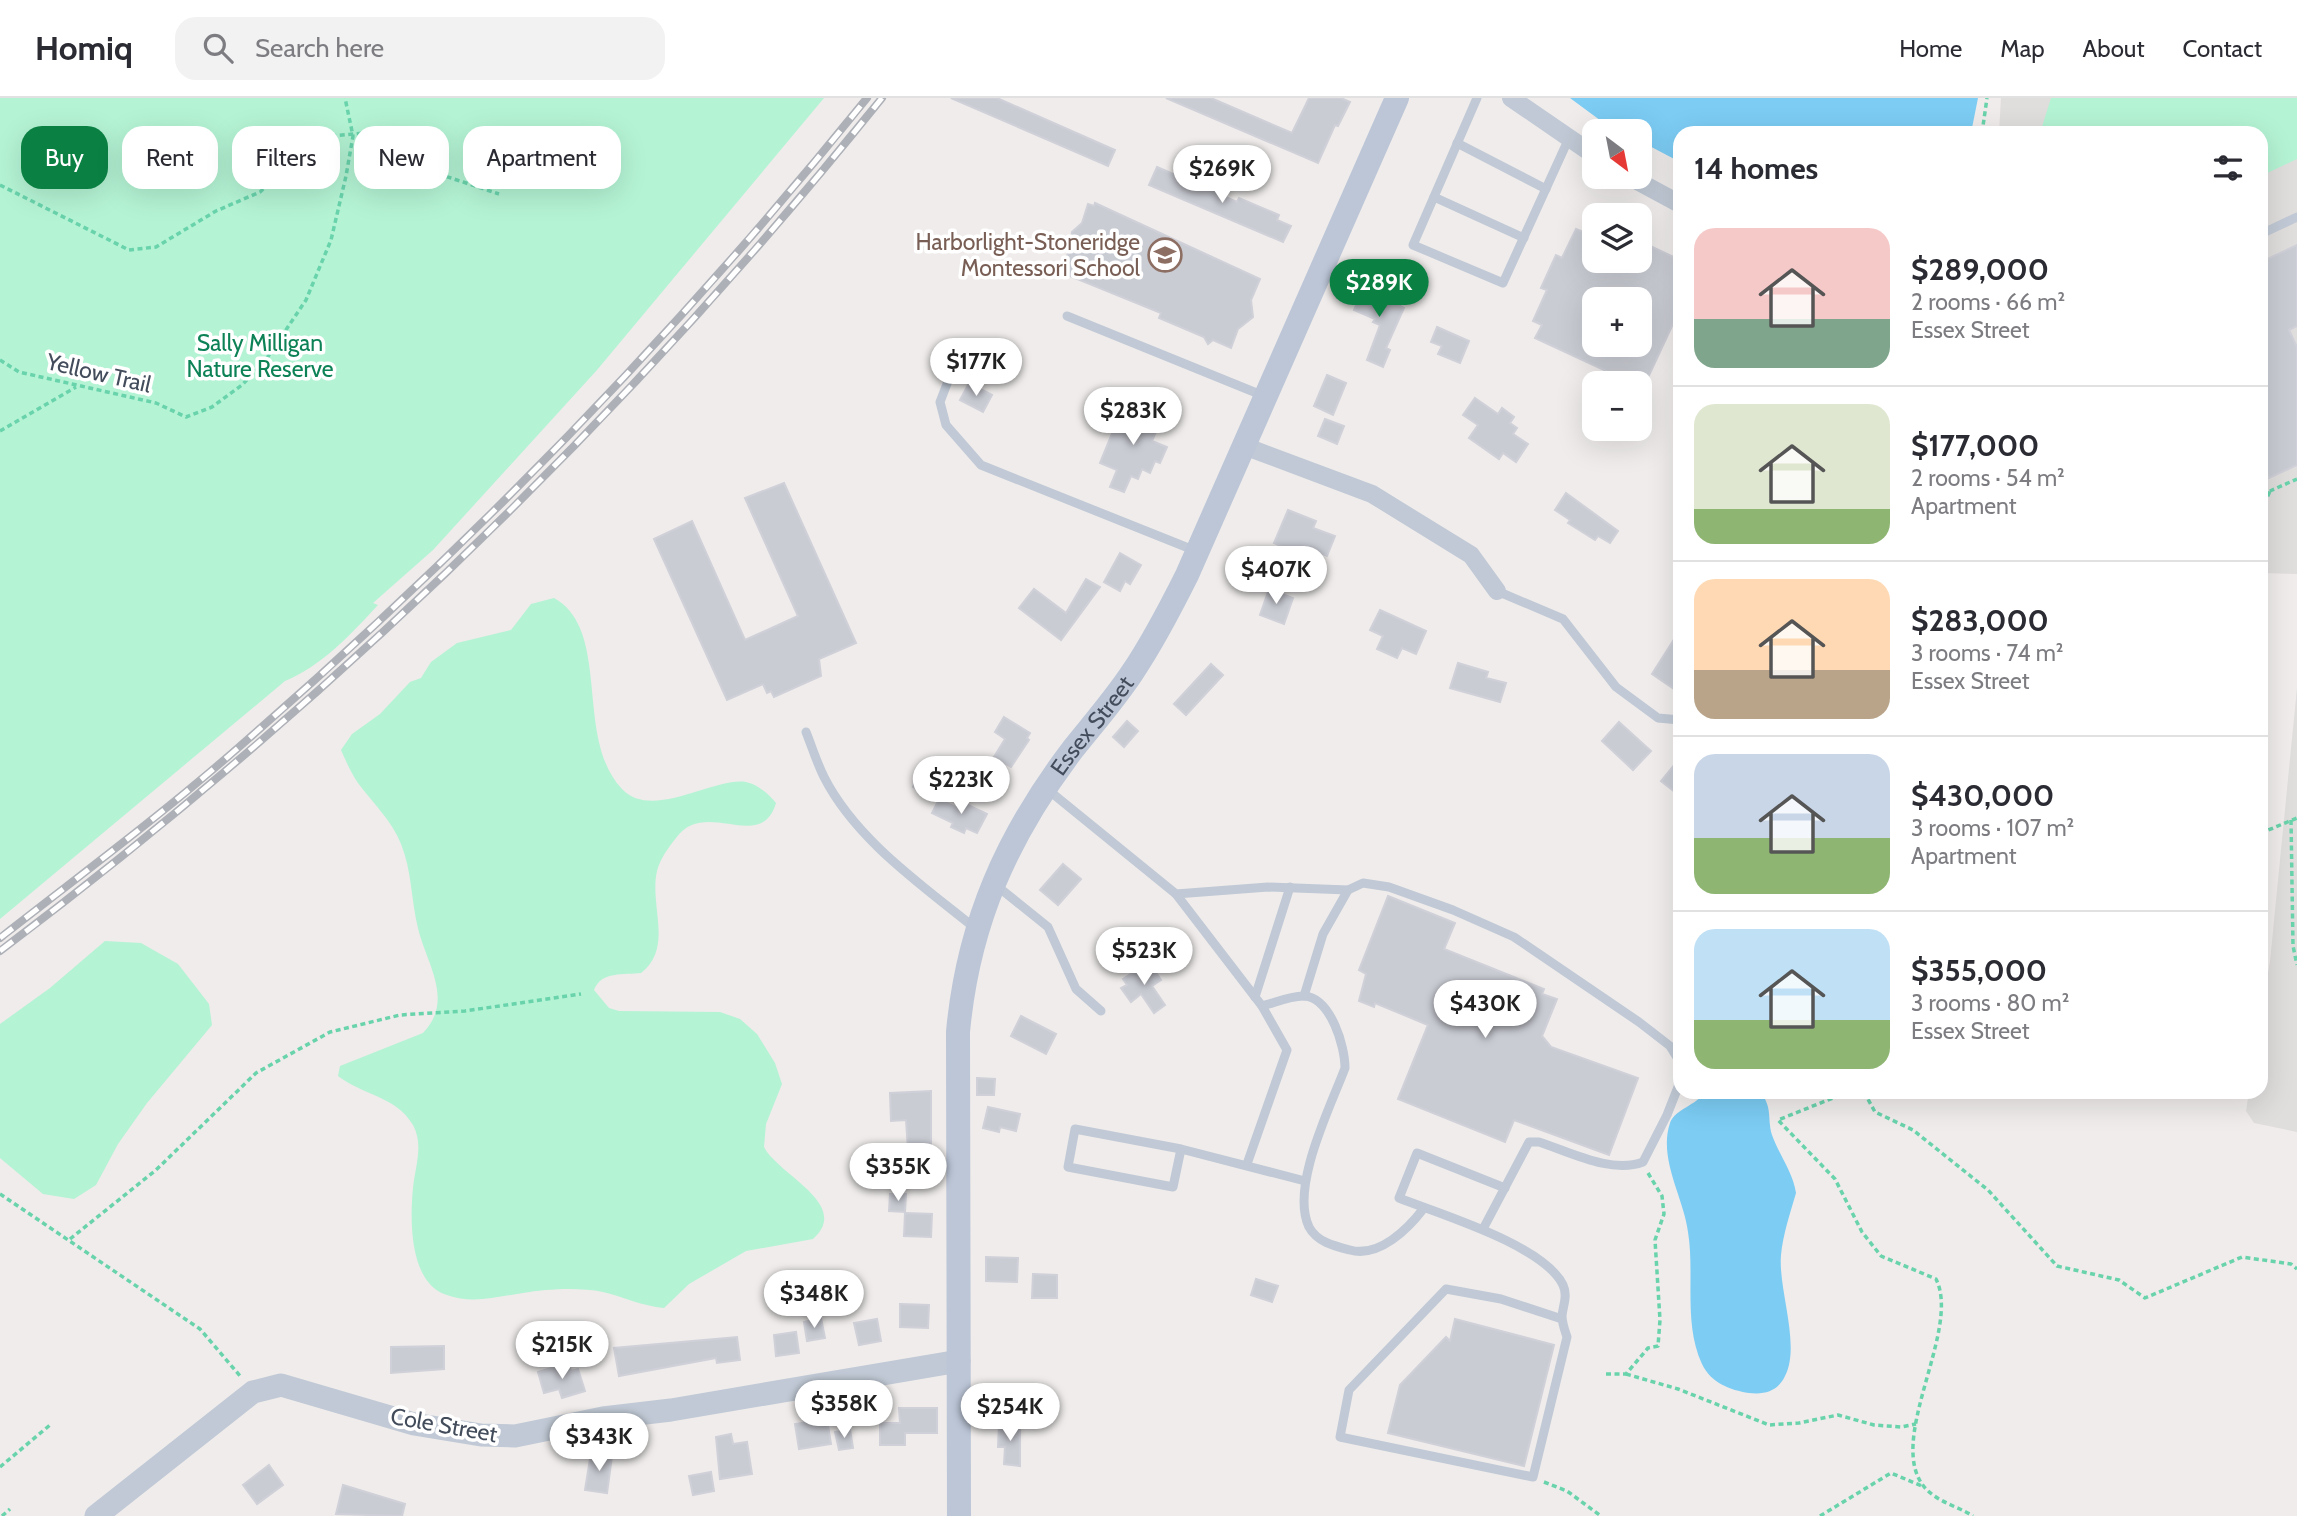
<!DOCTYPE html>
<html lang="en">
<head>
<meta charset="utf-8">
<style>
	body { margin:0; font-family:Cabin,sans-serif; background:#f2f2f3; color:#2b2b33; height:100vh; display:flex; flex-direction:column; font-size:26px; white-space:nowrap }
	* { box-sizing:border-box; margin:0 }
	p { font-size:23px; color:#7c7c81 }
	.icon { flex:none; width:38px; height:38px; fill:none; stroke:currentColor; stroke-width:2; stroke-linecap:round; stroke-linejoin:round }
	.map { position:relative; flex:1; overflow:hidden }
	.drawer { position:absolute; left:1673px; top:28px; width:595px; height:973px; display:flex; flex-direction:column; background:#fff; border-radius:21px; box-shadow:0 7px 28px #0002 }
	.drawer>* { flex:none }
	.hud { position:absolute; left:21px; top:28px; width:665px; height:63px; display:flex; gap:14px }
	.needle { width:46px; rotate:148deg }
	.tools { position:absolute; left:1582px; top:21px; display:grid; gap:14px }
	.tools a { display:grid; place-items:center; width:70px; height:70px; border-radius:14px; background:#fff; box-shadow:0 7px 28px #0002; font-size:35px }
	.price { position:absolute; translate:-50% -60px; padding:0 16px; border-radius:24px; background:#fff; color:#222; font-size:23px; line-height:46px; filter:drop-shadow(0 2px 4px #0008) }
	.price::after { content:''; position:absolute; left:50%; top:42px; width:21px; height:16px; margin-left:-10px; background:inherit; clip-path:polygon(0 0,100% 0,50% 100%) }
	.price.selected { background:#0b8043; color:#fff }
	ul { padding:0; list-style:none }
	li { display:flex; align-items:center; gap:21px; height:175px; padding:0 21px }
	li+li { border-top:2px solid #e1e1e2 }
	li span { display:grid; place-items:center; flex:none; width:196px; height:140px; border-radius:21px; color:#555 }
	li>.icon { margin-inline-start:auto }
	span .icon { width:84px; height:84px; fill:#fffc; stroke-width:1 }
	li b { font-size:30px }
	h2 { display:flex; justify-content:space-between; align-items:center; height:84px; padding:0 21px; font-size:30px }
	.pill { padding:0 24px; border-radius:21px; background:#fff; box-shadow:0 7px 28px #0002; font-size:24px; line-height:63px }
	.pill.selected { background:#0b8043; color:#fff }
	header { display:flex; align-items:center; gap:42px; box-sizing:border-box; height:98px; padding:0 35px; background:#fff; border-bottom:2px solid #e1e1e2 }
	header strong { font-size:33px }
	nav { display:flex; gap:38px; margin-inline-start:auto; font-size:24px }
	.search { width:490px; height:63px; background:#f2f2f3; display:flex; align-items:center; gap:18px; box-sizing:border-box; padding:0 24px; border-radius:21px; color:#7c7c81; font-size:26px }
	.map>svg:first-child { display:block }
	.education { fill:#e0dddd }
	.green { fill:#b4f3d4 }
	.water { fill:#7cccf4 }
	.building { fill:#caccd4; stroke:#cfd0d8; stroke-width:2; fill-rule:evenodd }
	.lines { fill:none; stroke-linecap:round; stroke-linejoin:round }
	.path { stroke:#69d3ac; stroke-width:3.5; stroke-dasharray:5 3.5; stroke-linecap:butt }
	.service { stroke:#c0c9d5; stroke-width:9 }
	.minor { stroke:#c0c9d5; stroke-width:18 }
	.tertiary { stroke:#c0c9d5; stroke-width:23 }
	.secondary { stroke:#bcc6d7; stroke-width:24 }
	.rail-casing { stroke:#adb0b7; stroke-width:8 }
	.rail { stroke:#fff; stroke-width:5; stroke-dasharray:16; stroke-linecap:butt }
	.labels { text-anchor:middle; stroke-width:7; stroke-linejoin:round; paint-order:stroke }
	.education-label { font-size:23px; fill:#785e54; stroke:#fff; text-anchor:end }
	.park-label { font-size:23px; fill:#0d8256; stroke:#fff }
	.street-label { font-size:23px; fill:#424c5b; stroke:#fff }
</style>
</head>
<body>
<header>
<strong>Homiq</strong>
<div class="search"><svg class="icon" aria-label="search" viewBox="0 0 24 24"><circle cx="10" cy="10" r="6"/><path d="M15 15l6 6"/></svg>Search here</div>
<nav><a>Home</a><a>Map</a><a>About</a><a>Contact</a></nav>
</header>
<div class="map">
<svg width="2297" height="1418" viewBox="0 0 2297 1418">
	<rect width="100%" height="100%" fill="#efeceb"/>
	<g class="education">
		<polygon points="2001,0 2297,0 2297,476 2261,475 2261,35 1999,35"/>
		<polygon points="2297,590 2297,1034 2254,1025 2246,1013 2249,994 2261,994 2261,917 2270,863"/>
	</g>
	<g class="green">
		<path d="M0,0H824L597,272L433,452L373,505L378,507C352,535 322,568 285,583L0,821Z"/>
		<polygon points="2051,0 2297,0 2297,61 2261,78 2261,35 2040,35"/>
		<path d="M554,500C612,532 574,641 622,691C652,723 714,679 746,684C759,687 768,696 776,705C761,756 705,699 676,740C668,750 660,761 657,773C649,808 674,849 641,875C624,877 601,873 594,892L609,910L619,913L720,914L740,921L757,936L775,965L782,986L766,1026L764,1049C778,1077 852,1106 813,1141L746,1153L689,1186L664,1210C642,1208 624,1199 603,1194C579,1189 546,1191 523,1195C495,1199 471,1207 444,1196C409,1182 410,1121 413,1090C415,1069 424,1047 413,1027C396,998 362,997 338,978L340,968L423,935C455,902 426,865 418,830C411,802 412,773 401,746C392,723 373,705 358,685C351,675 346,663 341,652L352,636L380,616L410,584L421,580L431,564L457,545L511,532L531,506Z"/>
		<polygon points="105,843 141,845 178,866 209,906 212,927 147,1005 118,1046 96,1087 74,1101 43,1096 0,1060 0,926 50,890"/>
	</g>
	<g class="water">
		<polygon points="1570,0 1978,0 1971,35 1680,35 1680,64 1640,43 1640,33 1612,31"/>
		<path d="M1705,994H1760C1773,1009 1767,1020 1772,1037C1779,1057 1793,1074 1796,1095C1790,1116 1783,1136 1781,1157C1778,1192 1801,1247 1785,1278C1778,1293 1765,1297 1749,1295C1730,1292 1711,1285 1702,1266C1683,1225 1695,1177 1688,1134C1684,1100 1658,1061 1670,1025C1675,1011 1697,1007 1705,994Z"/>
	</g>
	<g class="building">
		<polygon points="951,0 997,0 1115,52 1108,68"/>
		<polygon points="1166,0 1211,0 1292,35 1309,0 1341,0 1350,4 1338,28 1335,27 1318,65"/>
		<polygon points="1157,69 1237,104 1239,100 1279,117 1277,122 1291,128 1283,144 1149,87"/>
		<polygon points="1095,105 1260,181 1251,202 1253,219 1238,231 1231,250 1213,242 1208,246 1204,239 1159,220 1161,215 1060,174 1069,153 1072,134 1082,125 1088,106 1094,108"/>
		<path d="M1594,112V163H1640V143L1680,162V211L1643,290L1640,285H1632L1535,240L1542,227L1533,223L1547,192L1541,190L1556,157L1562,160L1576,131L1584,134ZM1594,201H1640V247H1594Z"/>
		<polygon points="2297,147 2297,228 2289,232 2297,249 2297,367 2269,380 2261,363 2261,164"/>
		<polygon points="1366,183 1388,192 1384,199 1404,210 1386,250 1390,252 1383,269 1367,262 1380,227 1373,224 1375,221 1354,212"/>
		<polygon points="1437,229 1469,243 1460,265 1438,256 1442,248 1431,244"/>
		<polygon points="1327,277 1346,285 1333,317 1314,308"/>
		<polygon points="969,285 992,297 983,314 960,302"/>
		<polygon points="1475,300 1498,316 1502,310 1514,319 1510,325 1517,330 1513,336 1528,346 1516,364 1503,355 1499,361 1469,340 1478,327 1463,317"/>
		<polygon points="1124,306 1161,322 1152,343 1167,349 1160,365 1155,363 1150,375 1142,371 1138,381 1131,378 1124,394 1110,389 1117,372 1100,365"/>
		<polygon points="1325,321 1344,328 1337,346 1318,338"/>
		<polygon points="784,385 856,545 819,561 821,578 774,599 771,593 767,595 763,586 727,602 654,441 692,423 745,542 798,518 745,400"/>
		<polygon points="1566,395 1618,433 1610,445 1598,438 1595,442 1568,425 1570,422 1555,412"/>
		<polygon points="1288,412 1316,423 1313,430 1335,438 1327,458 1305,448 1301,457 1274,445"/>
		<polygon points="1120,455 1141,467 1130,486 1125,483 1120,493 1104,484"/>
		<polygon points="1086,481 1100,489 1061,542 1019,510 1034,491 1066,515"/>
		<polygon points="1269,491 1293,500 1284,526 1260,517"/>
		<polygon points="1380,512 1426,533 1416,556 1402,550 1397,560 1377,551 1383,538 1370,532"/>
		<polygon points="1680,532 1680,581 1674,591 1652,576"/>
		<polygon points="1458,565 1488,574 1486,580 1506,585 1500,604 1450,590"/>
		<polygon points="1211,566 1223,577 1186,617 1174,606"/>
		<polygon points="1004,619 1030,635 1027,640 1029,642 1011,669 994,659 1005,641 995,634"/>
		<polygon points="1127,623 1138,633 1124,649 1113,639"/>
		<polygon points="1619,624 1651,653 1633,672 1602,643"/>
		<polygon points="1680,660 1680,698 1661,683"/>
		<polygon points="923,664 943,672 934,697 913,689"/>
		<polygon points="939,701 959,711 962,704 987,716 977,735 966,730 964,735 951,729 953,725 932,715"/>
		<polygon points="1063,766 1081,781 1058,807 1040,792"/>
		<polygon points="1388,798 1455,825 1444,851 1544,891 1542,896 1557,901 1542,938 1551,949 1638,980 1609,1057 1514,1022 1505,1044 1398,1001 1428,927 1375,905 1374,909 1359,903 1366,876 1359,872"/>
		<polygon points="1149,864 1161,882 1152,888 1165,907 1154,915 1141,896 1131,904 1121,890 1127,887 1123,881"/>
		<polygon points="1021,918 1056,936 1046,956 1011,938"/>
		<polygon points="977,980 995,981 994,997 977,997"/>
		<polygon points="931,993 931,1068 888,1067 888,1051 908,1052 906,1022 891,1023 890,995"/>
		<polygon points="988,1009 1020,1016 1016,1033 1000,1029 999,1034 983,1030"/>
		<polygon points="890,1096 906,1096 905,1114 889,1113"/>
		<polygon points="905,1115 932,1116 931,1139 904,1138"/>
		<polygon points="986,1159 1018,1160 1017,1184 986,1183"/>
		<polygon points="1033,1176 1057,1177 1057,1200 1032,1200"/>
		<polygon points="1256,1181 1278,1188 1272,1204 1251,1197"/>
		<polygon points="900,1206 929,1207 928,1230 900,1229"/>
		<polygon points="821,1220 825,1240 807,1243 804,1224"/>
		<polygon points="877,1221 881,1243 859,1247 854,1225"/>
		<polygon points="1455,1221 1554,1247 1524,1368 1388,1335 1400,1287 1446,1239 1450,1243"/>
		<polygon points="796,1234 799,1255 776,1258 774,1237"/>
		<polygon points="737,1239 740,1262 717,1265 716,1260 619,1278 614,1250"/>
		<polygon points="444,1248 444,1271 391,1275 391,1249"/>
		<polygon points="568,1265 571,1273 578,1271 585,1293 562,1300 559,1291 544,1295 538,1274"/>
		<polygon points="899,1310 937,1310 937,1335 905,1335 905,1347 880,1347 880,1325 900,1325"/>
		<polygon points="827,1321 831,1346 799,1351 795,1326"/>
		<polygon points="999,1325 1020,1326 1020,1368 1004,1366 1005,1349 998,1349"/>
		<polygon points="850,1331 853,1350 839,1352 835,1334"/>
		<polygon points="731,1336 733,1346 747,1344 752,1376 720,1381 716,1339"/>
		<polygon points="591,1355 612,1358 607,1395 585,1392"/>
		<polygon points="269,1367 283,1387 257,1406 243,1387"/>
		<polygon points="711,1374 714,1393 693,1397 689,1378"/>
		<polygon points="343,1387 405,1406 402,1418 336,1416"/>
	</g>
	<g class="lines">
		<g class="path">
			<polyline points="1982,35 1987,0"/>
			<polyline points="0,87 129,152 156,149 216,113 260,94 319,39 366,35 382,40 427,72 499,96"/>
			<polyline points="0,262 19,274 156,305 186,319 212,309 242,287 265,263 306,202 331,142 346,78 353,38 345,0"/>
			<polyline points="0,333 76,289"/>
			<polyline points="2261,393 2270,393 2297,381"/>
			<polyline points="2261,414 2270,393"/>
			<polyline points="2291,722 2293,848 2297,867"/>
			<polyline points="2261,730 2266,733 2297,720"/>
			<path d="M1848,994L1778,1022L1835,1081L1862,1134L1881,1158L1936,1181C1962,1233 1883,1345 1926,1391C1940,1405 1957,1408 1973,1418"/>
			<polyline points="1864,994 1875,1014 1913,1032 1988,1092 2057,1168 2119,1182 2145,1200 2242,1159 2291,1166 2297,1171"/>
			<polyline points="0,1096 200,1231 241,1279"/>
			<polyline points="70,1141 156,1072 256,975 330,934 400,917 465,913 581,896"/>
			<polyline points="1606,1276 1626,1276 1648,1250 1658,1248 1660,1222 1655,1142 1664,1116 1662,1098 1648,1075"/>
			<polyline points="1626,1276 1678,1291 1769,1327 1799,1325 1838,1317 1874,1327 1901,1329 1916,1326"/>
			<polyline points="0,1369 50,1327"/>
			<polyline points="1544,1384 1567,1393 1601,1418"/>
			<polyline points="2,1418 10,1411"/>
			<polyline points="1820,1418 1891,1375 1922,1388"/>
		</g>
		<g class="service">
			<polyline points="1477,0 1413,147 1503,185 1569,40"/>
			<polyline points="1457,45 1546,91"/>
			<polyline points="1434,99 1524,140"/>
			<polyline points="2261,136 2297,119"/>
			<polyline points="1067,218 1264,298"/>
			<polyline points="950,278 940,304 946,327 981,367 1196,453"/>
			<polyline points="1497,493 1563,521 1616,589 1658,620 1680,622"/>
			<path d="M806,634C812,649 817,665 824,679C856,742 922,787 976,831"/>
			<polyline points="1047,691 1176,796 1262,908 1287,952 1247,1066"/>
			<polyline points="997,788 1048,829 1076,891 1101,913"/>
			<polyline points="1176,796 1268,789 1348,792 1363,785 1389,789 1453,812 1514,839 1639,924 1670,948 1680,964"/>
			<polyline points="1304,898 1323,836 1348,792"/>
			<polyline points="1255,899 1290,789"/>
			<path d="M1262,908C1274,905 1292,897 1305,898C1331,901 1345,948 1345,970C1330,1010 1290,1089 1309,1129C1317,1144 1334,1148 1350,1152C1379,1160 1408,1131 1424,1110"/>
			<polyline points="1181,1051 1173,1089 1068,1069 1075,1031 1181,1051 1305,1083"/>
			<path d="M1505,1090L1417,1055L1399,1100C1439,1116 1544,1147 1563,1187C1568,1198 1563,1207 1562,1218C1562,1225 1565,1233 1567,1239L1533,1379L1340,1339L1349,1292L1446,1191L1501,1201L1562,1221"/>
			<path d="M1483,1131L1529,1044H1539C1570,1054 1611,1076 1643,1064L1667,1017L1680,984"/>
		</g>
		<g class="minor">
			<polyline points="1511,0 1594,57"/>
			<polyline points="1630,79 1680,106"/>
			<polyline points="1244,348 1372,396 1471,457 1497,493"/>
		</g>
		<polyline class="tertiary" points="96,1418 253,1294 281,1287 414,1326 481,1337 515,1338 603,1320 671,1312 959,1263"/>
		<path class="secondary" id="s1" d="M959,1418L958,934C968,825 1007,738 1073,651C1093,626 1114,602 1132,575C1153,544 1170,511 1187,477L1397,0"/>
		<defs>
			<g id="rail">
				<path d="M0,840C83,775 168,712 247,642C472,446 680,232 867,0"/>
				<path d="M0,853C328,606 624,321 882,0"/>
			</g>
		</defs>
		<use href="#rail" class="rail-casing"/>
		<use href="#rail" class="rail"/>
	</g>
	<defs>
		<symbol id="school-ring" viewBox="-11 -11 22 22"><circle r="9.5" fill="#fff" stroke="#8d6e63" stroke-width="1.5"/><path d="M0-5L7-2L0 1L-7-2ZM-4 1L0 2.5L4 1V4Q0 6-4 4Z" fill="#8d6e63"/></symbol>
	</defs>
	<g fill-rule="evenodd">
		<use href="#school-ring" x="1146" y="138" width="38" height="38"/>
	</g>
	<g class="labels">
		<g class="education-label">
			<text x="1140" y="152">Harborlight-Stoneridge<tspan x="1140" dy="26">Montessori School</tspan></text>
		</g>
		<g class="park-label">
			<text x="260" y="253">Sally Milligan<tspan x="260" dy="26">Nature Reserve</tspan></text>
		</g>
		<g class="street-label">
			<text transform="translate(99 275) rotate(13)" y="8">Yellow Trail</text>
			<text dy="8" stroke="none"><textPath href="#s1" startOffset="824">Essex Street</textPath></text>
			<text transform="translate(444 1327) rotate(10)" y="8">Cole Street</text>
		</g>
	</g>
</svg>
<div class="tools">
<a><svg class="needle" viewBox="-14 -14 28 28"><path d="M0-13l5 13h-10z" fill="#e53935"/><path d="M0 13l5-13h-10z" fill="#7c7c81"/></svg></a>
<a><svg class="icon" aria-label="layers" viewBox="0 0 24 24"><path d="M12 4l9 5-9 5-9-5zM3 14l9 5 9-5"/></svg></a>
<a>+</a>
<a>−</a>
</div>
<b class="price" style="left:1222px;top:107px">$269K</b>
<b class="price selected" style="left:1379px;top:221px">$289K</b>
<b class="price" style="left:976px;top:300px">$177K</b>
<b class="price" style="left:1133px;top:349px">$283K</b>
<b class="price" style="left:1276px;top:508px">$407K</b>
<b class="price" style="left:961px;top:718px">$223K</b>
<b class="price" style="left:1144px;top:889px">$523K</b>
<b class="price" style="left:1485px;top:942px">$430K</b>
<b class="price" style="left:898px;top:1105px">$355K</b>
<b class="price" style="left:814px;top:1232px">$348K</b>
<b class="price" style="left:562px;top:1283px">$215K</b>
<b class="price" style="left:844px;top:1342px">$358K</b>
<b class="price" style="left:1010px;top:1345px">$254K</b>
<b class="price" style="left:599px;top:1375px">$343K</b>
<div class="hud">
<a class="pill selected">Buy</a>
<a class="pill">Rent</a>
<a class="pill">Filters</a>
<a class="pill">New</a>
<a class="pill">Apartment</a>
</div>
<section class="drawer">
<h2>14 homes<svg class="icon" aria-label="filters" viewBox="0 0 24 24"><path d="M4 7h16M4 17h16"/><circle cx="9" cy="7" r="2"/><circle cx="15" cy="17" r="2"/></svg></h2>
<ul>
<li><span style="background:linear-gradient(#f6c9c9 65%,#7fa58c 0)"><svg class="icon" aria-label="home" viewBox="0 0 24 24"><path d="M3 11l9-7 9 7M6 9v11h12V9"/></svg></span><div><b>$289,000</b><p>2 rooms · 66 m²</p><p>Essex Street</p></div></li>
<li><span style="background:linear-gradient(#dfe7d0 75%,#8fb573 0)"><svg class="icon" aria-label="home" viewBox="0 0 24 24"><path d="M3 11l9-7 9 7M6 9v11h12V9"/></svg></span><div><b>$177,000</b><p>2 rooms · 54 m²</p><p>Apartment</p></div></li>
<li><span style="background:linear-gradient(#ffd9b3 65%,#b9a48a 0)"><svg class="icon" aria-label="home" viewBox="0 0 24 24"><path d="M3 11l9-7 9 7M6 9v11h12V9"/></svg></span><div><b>$283,000</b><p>3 rooms · 74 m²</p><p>Essex Street</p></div></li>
<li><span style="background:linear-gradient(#c9d6e8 60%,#8fb573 0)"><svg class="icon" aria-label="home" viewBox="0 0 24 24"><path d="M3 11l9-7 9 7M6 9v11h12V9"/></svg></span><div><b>$430,000</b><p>3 rooms · 107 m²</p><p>Apartment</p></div></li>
<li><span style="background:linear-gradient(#bfe0f5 65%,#8fb573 0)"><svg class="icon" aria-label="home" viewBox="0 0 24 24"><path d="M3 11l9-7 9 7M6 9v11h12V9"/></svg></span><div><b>$355,000</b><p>3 rooms · 80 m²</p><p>Essex Street</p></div></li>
</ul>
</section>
</div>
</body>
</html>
